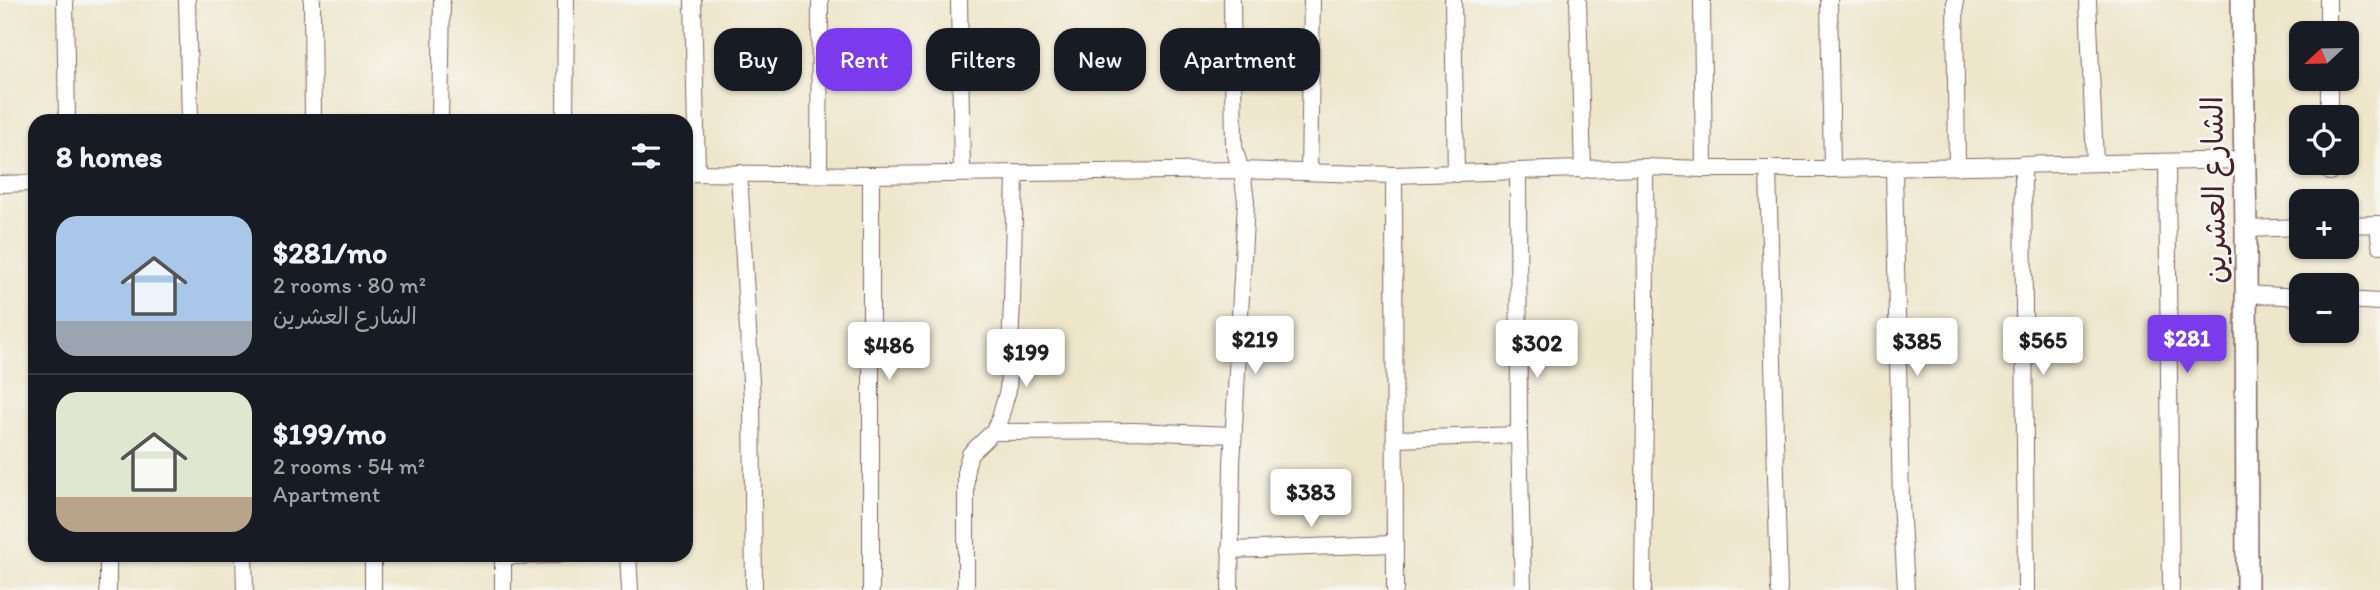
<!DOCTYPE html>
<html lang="en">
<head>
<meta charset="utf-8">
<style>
	body { margin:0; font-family:Itim,"Playpen Sans Arabic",sans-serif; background:#20242c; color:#f1f3f6; height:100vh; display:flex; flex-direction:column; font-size:26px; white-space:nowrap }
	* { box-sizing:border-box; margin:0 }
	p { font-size:23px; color:#9ea1a6 }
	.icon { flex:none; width:38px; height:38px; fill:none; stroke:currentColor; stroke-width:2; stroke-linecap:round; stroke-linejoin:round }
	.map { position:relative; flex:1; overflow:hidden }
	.sheet { position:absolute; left:28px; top:114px; width:665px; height:448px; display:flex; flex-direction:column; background:#171b24; border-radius:21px; box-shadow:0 2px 5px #0004 }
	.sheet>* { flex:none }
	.top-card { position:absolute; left:714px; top:28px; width:665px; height:63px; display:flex; gap:14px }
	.needle { width:46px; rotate:248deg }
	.fabs { position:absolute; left:2289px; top:21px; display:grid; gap:14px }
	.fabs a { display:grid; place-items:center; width:70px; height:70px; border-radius:14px; background:#171b24; box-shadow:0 2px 5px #0004; font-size:35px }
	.price { position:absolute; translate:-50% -60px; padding:0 16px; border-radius:7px; background:#fff; color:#222; font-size:23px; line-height:46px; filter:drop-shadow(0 2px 4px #0008) }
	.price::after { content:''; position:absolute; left:50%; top:42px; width:21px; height:16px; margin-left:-10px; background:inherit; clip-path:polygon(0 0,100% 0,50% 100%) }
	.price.active { background:#7c3aed; color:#fff }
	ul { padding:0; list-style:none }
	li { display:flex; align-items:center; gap:21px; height:175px; padding:0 28px }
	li+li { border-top:2px solid #363941 }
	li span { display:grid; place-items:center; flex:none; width:196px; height:140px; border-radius:21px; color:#555 }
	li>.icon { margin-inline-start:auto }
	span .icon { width:84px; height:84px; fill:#fffc; stroke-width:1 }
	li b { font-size:30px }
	h2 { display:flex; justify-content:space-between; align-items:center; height:84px; padding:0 28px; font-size:30px }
	.pill { padding:0 24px; border-radius:21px; background:#171b24; box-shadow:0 2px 5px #0004; font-size:24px; line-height:63px }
	.pill.active { background:#7c3aed; color:#fff }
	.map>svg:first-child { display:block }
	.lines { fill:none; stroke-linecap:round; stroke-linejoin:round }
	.minor-casing { stroke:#836563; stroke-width:18 }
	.tertiary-casing { stroke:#836563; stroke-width:24 }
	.minor { stroke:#fff; stroke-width:16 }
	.tertiary { stroke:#fff; stroke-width:21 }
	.labels { text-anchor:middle; stroke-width:5; stroke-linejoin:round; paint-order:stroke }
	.street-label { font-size:30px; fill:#4a1f2b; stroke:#f6f6f2 }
</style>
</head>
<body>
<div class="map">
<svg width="2380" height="590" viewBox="0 0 2380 590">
	<rect width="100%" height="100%" fill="#f6f6f2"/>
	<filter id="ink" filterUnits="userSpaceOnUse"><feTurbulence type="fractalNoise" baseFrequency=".0143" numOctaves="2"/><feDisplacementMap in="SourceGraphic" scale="14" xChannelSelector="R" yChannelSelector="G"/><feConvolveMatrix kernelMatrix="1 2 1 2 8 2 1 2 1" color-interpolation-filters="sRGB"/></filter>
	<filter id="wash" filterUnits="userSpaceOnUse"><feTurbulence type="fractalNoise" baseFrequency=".00686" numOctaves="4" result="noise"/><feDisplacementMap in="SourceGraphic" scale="28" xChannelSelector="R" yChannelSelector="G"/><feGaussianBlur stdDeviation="1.57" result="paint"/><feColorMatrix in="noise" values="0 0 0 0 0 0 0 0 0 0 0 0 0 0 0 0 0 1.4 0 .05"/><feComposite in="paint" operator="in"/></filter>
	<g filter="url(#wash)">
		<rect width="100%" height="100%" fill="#eee6cb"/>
	</g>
	<g filter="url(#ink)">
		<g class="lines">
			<defs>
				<g id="minor">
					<polyline points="65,0 67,121"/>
					<polyline points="187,0 190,121"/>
					<polyline points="312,0 313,121"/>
					<polyline points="693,0 697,173"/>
					<polyline points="959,0 962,173"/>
					<polyline points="1453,0 1456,174"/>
					<polyline points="1578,0 1583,170"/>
					<polyline points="1702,0 1704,169"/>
					<polyline points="1829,0 1832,169"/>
					<polyline points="1955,0 1957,167"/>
					<polyline points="2088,0 2095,163"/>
					<polyline points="2328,0 2328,33"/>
					<polyline points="2329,79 2329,117"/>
					<polyline points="440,121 442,0"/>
					<polyline points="565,121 566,0"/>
					<polyline points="2167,162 2171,590"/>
					<polyline points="2329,163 2330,172"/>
					<polyline points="2023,164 2026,590"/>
					<polyline points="1894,168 1901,503 1906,590"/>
					<polyline points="1768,169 1779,590"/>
					<polyline points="1309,171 1312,0"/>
					<polyline points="1518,171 1519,435 1523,590"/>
					<polyline points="686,173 871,175 1240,170 1394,175 1645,167 1704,169 1832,169 2244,160"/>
					<polyline points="739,173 752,400 754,590"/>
					<polyline points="819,173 820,0"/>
					<polyline points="871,175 871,590"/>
					<polyline points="1394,175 1395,590"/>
					<polyline points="0,184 35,183"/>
					<polyline points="2378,224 2380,245"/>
					<polyline points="2347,225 2380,224"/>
					<polyline points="2246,229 2301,227"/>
					<polyline points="2245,294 2301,297"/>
					<polyline points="2347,300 2380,302"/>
					<polyline points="993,432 1135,431 1233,435"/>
					<polyline points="1396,439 1519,435"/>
					<polyline points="1230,550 1393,544"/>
					<polyline points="108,555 108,590"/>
					<polyline points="244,555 245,590"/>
					<polyline points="373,555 373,590"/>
					<polyline points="503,555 503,590"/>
					<polyline points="628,555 630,590"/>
					<polyline points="503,556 559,555"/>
					<polyline points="966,590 966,468 970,454 993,432 1000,418 1008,390 1012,302 1015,173"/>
					<polyline points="1230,590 1232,465 1246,201 1243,179 1234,147 1232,0"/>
					<polyline points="1643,590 1646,307 1645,167"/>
				</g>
				<polyline id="tertiary" points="2242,0 2246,229 2247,590"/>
			</defs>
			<use href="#minor" class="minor-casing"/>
			<use href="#tertiary" class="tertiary-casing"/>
			<use href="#minor" class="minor"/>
			<use href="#tertiary" class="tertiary"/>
		</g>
	</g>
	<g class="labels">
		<g class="street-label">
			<text transform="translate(2214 190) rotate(-91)" y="10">الشارع العشرين</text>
		</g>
	</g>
</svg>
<div class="fabs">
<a><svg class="needle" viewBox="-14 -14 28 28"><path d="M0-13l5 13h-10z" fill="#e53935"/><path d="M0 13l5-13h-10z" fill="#9ea1a6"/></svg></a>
<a><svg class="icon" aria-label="locate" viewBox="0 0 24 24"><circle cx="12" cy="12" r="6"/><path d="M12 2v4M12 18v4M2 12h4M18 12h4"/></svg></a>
<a>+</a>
<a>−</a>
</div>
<b class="price active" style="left:2187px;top:375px">$281</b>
<b class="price" style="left:1255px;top:376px">$219</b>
<b class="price" style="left:2043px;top:377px">$565</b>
<b class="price" style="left:1917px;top:378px">$385</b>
<b class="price" style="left:1537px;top:380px">$302</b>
<b class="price" style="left:889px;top:382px">$486</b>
<b class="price" style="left:1026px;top:389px">$199</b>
<b class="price" style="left:1311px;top:529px">$383</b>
<div class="top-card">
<a class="pill">Buy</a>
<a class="pill active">Rent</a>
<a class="pill">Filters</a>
<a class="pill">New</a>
<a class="pill">Apartment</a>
</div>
<section class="sheet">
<h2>8 homes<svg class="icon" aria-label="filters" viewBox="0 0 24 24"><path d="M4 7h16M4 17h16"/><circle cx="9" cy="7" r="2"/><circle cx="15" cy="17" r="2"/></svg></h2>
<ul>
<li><span style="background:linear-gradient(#a9c7e8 75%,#9aa5b1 0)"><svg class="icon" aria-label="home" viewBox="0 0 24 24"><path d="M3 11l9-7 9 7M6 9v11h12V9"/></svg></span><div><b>$281/mo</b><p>2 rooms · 80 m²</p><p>الشارع العشرين</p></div></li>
<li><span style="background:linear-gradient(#dfe7d0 75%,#b9a48a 0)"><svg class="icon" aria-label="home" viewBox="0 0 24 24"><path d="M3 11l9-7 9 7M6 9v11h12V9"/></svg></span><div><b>$199/mo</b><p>2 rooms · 54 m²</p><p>Apartment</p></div></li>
</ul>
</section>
</div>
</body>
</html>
